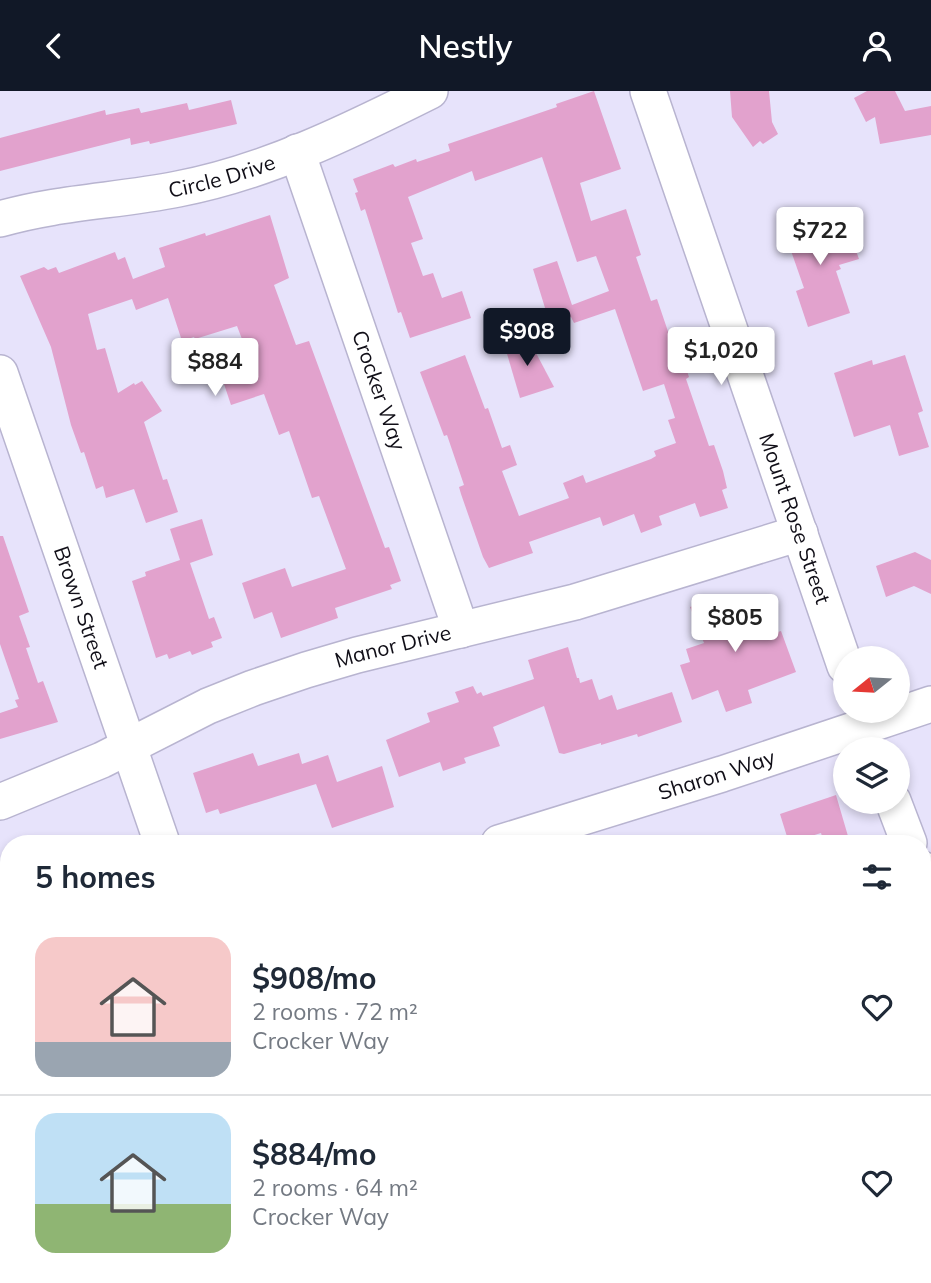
<!DOCTYPE html>
<html lang="en">
<head>
<meta charset="utf-8">
<style>
	body { margin:0; font-family:Mulish,sans-serif; background:#f6f6f7; color:#1f2937; height:100vh; display:flex; flex-direction:column; font-size:26px; white-space:nowrap }
	* { box-sizing:border-box; margin:0 }
	p { font-size:23px; color:#747a83 }
	.icon { flex:none; width:38px; height:38px; fill:none; stroke:currentColor; stroke-width:2; stroke-linecap:round; stroke-linejoin:round }
	.map { position:relative; flex:1; overflow:hidden }
	.drawer { position:absolute; left:0px; top:744px; width:931px; height:450px; display:flex; flex-direction:column; background:#fff; border-radius:28px 28px 0 0; box-shadow:0 4px 10px #0003 }
	.drawer>* { flex:none }
	.needle { width:46px; rotate:252deg }
	.fabs { position:absolute; left:833px; top:555px; display:grid; gap:14px }
	.fabs a { display:grid; place-items:center; width:77px; height:77px; border-radius:50%; background:#fff; box-shadow:0 4px 10px #0003; font-size:35px }
	.price { position:absolute; translate:-50% -60px; padding:0 16px; border-radius:7px; background:#fff; color:#222; font-size:23px; line-height:46px; filter:drop-shadow(0 2px 4px #0008) }
	.price::after { content:''; position:absolute; left:50%; top:42px; width:21px; height:16px; margin-left:-10px; background:inherit; clip-path:polygon(0 0,100% 0,50% 100%) }
	.price.active { background:#111827; color:#fff }
	ul { padding:0; list-style:none }
	li { display:flex; align-items:center; gap:21px; height:175px; padding:0 35px }
	li+li { border-top:2px solid #e0e1e3 }
	li span { display:grid; place-items:center; flex:none; width:196px; height:140px; border-radius:21px; color:#555 }
	li>.icon { margin-inline-start:auto }
	span .icon { width:84px; height:84px; fill:#fffc; stroke-width:1 }
	li b { font-size:30px }
	h2 { display:flex; justify-content:space-between; align-items:center; height:84px; padding:0 35px; font-size:30px }
	header { display:flex; justify-content:space-between; align-items:center; height:91px; padding:0 35px; background:#111827; color:#fff; font-size:32px; font-weight:600 }
	.map>svg:first-child { display:block }
	.building { fill:#e2a2cd }
	.lines { fill:none; stroke-linecap:round; stroke-linejoin:round }
	.minor-casing { stroke:#b8b4d0; stroke-width:38 }
	.minor { stroke:#fff; stroke-width:35 }
	.labels { text-anchor:middle; stroke-width:7; stroke-linejoin:round; paint-order:stroke }
	.street-label { font-size:21px; fill:#100e17; stroke:#f4f2fe }
</style>
</head>
<body>
<header><svg class="icon" aria-label="back" viewBox="0 0 24 24"><path d="M15 5l-7 7 7 7"/></svg>Nestly<svg class="icon" aria-label="person" viewBox="0 0 24 24"><circle cx="12" cy="8" r="4"/><path d="M4 21q1-7 8-7t8 7"/></svg></header>
<div class="map">
<svg width="931" height="1192" viewBox="0 0 931 1192">
	<rect width="100%" height="100%" fill="#e7e3fb"/>
	<g class="building">
		<polygon points="594,0 621,78 580,92 591,130 626,118 641,164 636,166 651,210 657,208 678,270 683,268 689,286 686,288 709,355 714,354 723,380 727,397 722,399 728,417 700,426 695,412 659,425 662,434 641,442 634,423 603,435 600,426 529,451 533,462 489,477 483,466 461,403 459,396 464,394 447,344 444,345 420,281 465,264 485,318 488,317 502,357 510,354 517,374 502,380 519,425 569,407 563,392 583,384 586,392 651,368 656,365 654,360 676,352 668,329 675,327 664,293 643,300 615,218 574,232 571,226 550,233 533,178 557,170 572,214 609,200 596,165 577,171 542,66 475,90 472,80 408,106 423,148 411,152 423,185 433,182 442,207 462,200 471,227 410,247 401,221 398,222 365,118 361,120 355,102 358,101 353,88 393,73 395,76 416,68 417,71 450,60 448,53 557,16 556,13"/>
		<polygon points="730,0 769,0 772,31 778,43 763,53 760,50 753,56 732,26"/>
		<polygon points="867,0 895,0 905,20 931,15 931,44 880,53 875,26 866,31 854,7"/>
		<polygon points="231,9 237,33 150,53 149,50 131,54 130,47 0,80 0,47 105,19 106,24 139,17 141,22 187,12 189,19"/>
		<polygon points="270,124 289,187 274,194 296,254 309,250 385,457 389,456 401,490 390,494 392,498 335,517 338,527 281,547 272,521 254,528 242,492 285,477 292,496 346,478 319,405 312,407 289,340 279,344 264,303 231,314 222,287 253,277 237,235 195,248 194,246 182,250 168,207 136,219 132,208 88,223 97,259 105,257 118,302 134,292 135,294 142,290 162,320 144,331 163,389 167,388 178,421 146,432 134,398 106,407 103,395 96,398 84,361 81,362 71,334 51,256 20,185 44,176 48,179 56,176 59,182 115,161 118,169 125,166 133,188 165,176 159,157 205,142 206,145"/>
		<polygon points="829,124 831,149 850,143 859,168 839,174 841,178 836,180 850,222 808,236 796,200 804,197 790,157 788,127"/>
		<polygon points="527,245 554,296 520,307 505,256"/>
		<polygon points="905,264 923,320 918,322 929,356 899,365 890,334 854,346 834,282 872,269 873,274"/>
		<polygon points="202,428 213,464 190,472 209,528 214,526 222,547 211,551 213,556 192,564 190,560 169,568 167,563 156,567 132,490 146,485 145,481 180,469 170,438"/>
		<polygon points="0,445 3,445 29,521 19,525 30,556 26,557 38,592 43,590 58,631 0,648 0,622 18,616 15,609 19,608 0,553"/>
		<polygon points="915,461 931,469 931,503 914,495 886,506 876,475"/>
		<polygon points="710,509 717,527 764,510 775,542 781,540 796,581 748,599 752,612 726,621 718,599 692,609 680,574 690,571 686,558 704,552 690,516"/>
		<polygon points="568,556 577,587 579,587 580,592 592,588 599,609 612,604 617,619 672,601 682,631 638,646 637,643 601,654 601,652 564,663 559,662 544,615 493,636 500,655 464,667 466,672 443,680 440,671 399,686 386,649 430,631 427,622 459,611 455,601 473,595 477,603 481,601 483,605 534,588 528,569"/>
		<polygon points="253,662 258,675 299,662 302,673 328,664 337,691 382,675 394,716 332,737 316,693 220,723 218,718 206,722 193,682"/>
		<polygon points="836,704 850,752 824,752 821,742 789,752 780,723"/>
	</g>
	<g class="lines">
		<defs>
			<g id="minor">
				<path id="s1" d="M648,0L845,575"/>
				<path id="s2" d="M297,61L461,539"/>
				<path id="s3" d="M0,128C58,111 119,110 178,98C267,81 350,40 430,0"/>
				<path id="s4" d="M0,282L162,752"/>
				<polyline points="893,710 909,752"/>
				<path id="s5" d="M0,711L102,669L208,615L253,597L306,579L357,564L575,511L800,442"/>
				<path id="s6" d="M499,752L722,683L931,613"/>
				<polyline points="922,778 931,793"/>
				<polyline points="0,911 9,908"/>
				<polyline points="922,979 931,976"/>
				<polyline points="269,1192 289,1185"/>
			</g>
		</defs>
		<use href="#minor" class="minor-casing"/>
		<use href="#minor" class="minor"/>
	</g>
	<g class="labels">
		<g class="street-label">
			<text dy="7" stroke="none"><textPath href="#s3" startOffset="226">Circle Drive</textPath></text>
			<text dy="7" stroke="none"><textPath href="#s2" startOffset="252">Crocker Way</textPath></text>
			<text dy="7" stroke="none"><textPath href="#s1" startOffset="452">Mount Rose Street</textPath></text>
			<text dy="7" stroke="none"><textPath href="#s4" startOffset="248">Brown Street</textPath></text>
			<text dy="7" stroke="none"><textPath href="#s5" startOffset="424">Manor Drive</textPath></text>
			<text dy="7" stroke="none"><textPath href="#s6" startOffset="228">Sharon Way</textPath></text>
		</g>
	</g>
</svg>
<div class="fabs">
<a><svg class="needle" viewBox="-14 -14 28 28"><path d="M0-13l5 13h-10z" fill="#e53935"/><path d="M0 13l5-13h-10z" fill="#747a83"/></svg></a>
<a><svg class="icon" aria-label="layers" viewBox="0 0 24 24"><path d="M12 4l9 5-9 5-9-5zM3 14l9 5 9-5"/></svg></a>
</div>
<b class="price" style="left:820px;top:176px">$722</b>
<b class="price active" style="left:527px;top:277px">$908</b>
<b class="price" style="left:721px;top:296px">$1,020</b>
<b class="price" style="left:215px;top:307px">$884</b>
<b class="price" style="left:735px;top:563px">$805</b>
<section class="drawer">
<h2>5 homes<svg class="icon" aria-label="filters" viewBox="0 0 24 24"><path d="M4 7h16M4 17h16"/><circle cx="9" cy="7" r="2"/><circle cx="15" cy="17" r="2"/></svg></h2>
<ul>
<li><span style="background:linear-gradient(#f6c9c9 75%,#9aa5b1 0)"><svg class="icon" aria-label="home" viewBox="0 0 24 24"><path d="M3 11l9-7 9 7M6 9v11h12V9"/></svg></span><div><b>$908/mo</b><p>2 rooms · 72 m²</p><p>Crocker Way</p></div><svg class="icon" aria-label="heart" viewBox="0 0 24 24"><path d="M12 20l-8-8c-3-5 5-10 8-4 3-6 11-1 8 4z"/></svg></li>
<li><span style="background:linear-gradient(#bfe0f5 65%,#8fb573 0)"><svg class="icon" aria-label="home" viewBox="0 0 24 24"><path d="M3 11l9-7 9 7M6 9v11h12V9"/></svg></span><div><b>$884/mo</b><p>2 rooms · 64 m²</p><p>Crocker Way</p></div><svg class="icon" aria-label="heart" viewBox="0 0 24 24"><path d="M12 20l-8-8c-3-5 5-10 8-4 3-6 11-1 8 4z"/></svg></li>
</ul>
</section>
</div>
</body>
</html>
